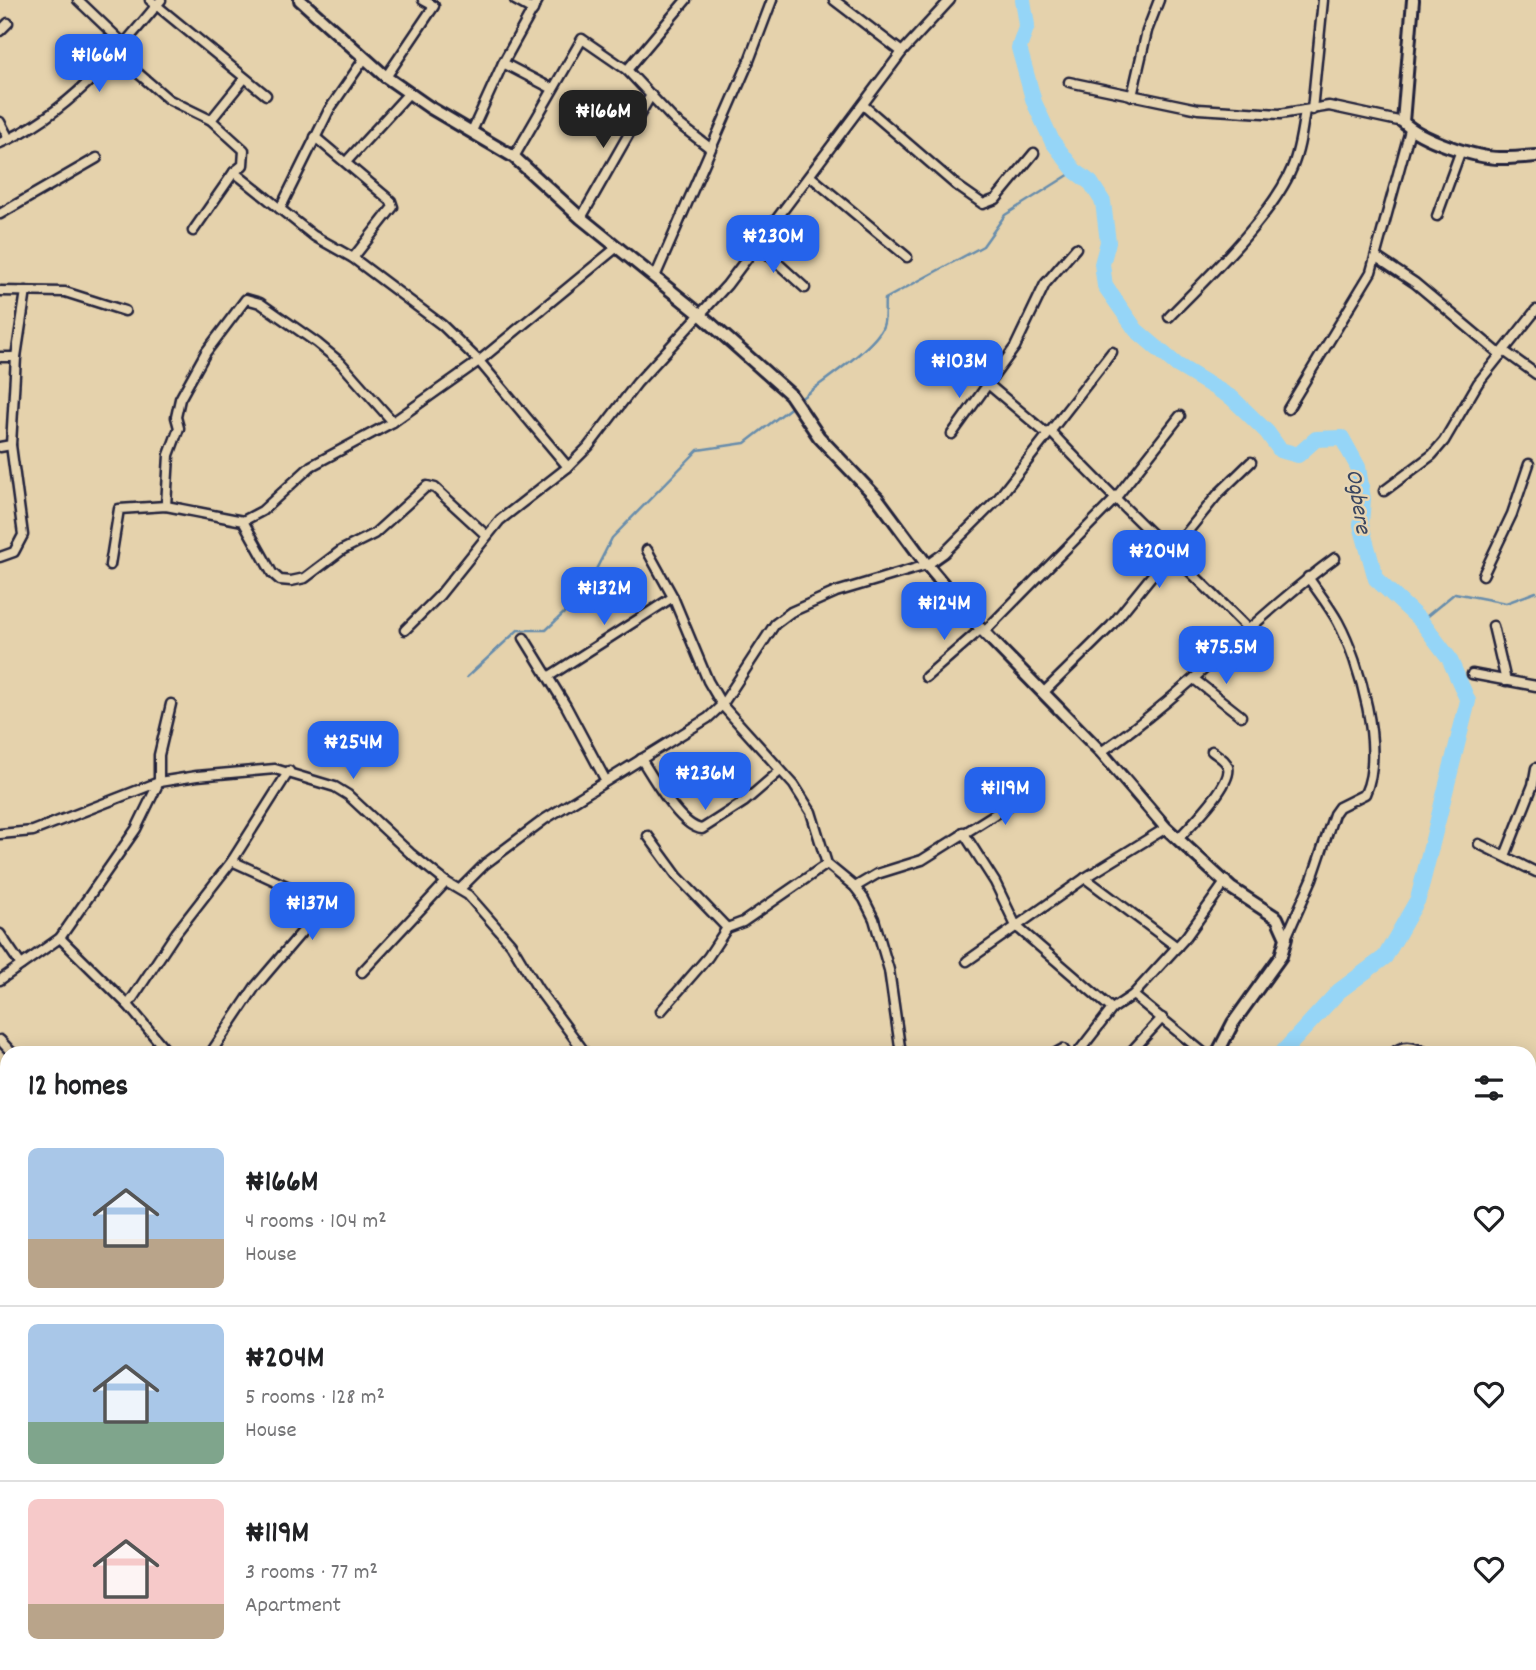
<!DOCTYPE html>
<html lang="en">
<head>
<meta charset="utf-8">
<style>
	body { margin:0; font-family:Dekko,sans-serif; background:#f6f6f6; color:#202124; height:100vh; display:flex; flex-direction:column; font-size:26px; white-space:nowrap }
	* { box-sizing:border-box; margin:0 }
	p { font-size:23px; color:#757577 }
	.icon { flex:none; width:38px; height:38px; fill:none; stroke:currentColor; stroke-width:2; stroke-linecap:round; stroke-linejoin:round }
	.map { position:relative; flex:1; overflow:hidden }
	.drawer { position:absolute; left:0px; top:1046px; width:1536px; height:625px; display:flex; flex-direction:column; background:#fff; border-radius:21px 21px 0 0; box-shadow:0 4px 18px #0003 }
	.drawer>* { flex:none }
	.price { position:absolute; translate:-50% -60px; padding:0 16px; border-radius:14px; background:#2563eb; color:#fff; font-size:23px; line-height:46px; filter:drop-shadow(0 2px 4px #0008) }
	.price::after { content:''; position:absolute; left:50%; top:42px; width:21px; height:16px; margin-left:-10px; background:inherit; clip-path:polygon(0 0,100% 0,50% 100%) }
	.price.active { background:#222; color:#fff }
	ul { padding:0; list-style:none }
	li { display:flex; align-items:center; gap:21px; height:175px; padding:0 28px }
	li+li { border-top:2px solid #e0e0e0 }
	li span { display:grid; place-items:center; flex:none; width:196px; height:140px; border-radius:10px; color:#555 }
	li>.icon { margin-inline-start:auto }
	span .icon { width:84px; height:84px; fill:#fffc; stroke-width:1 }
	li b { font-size:30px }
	h2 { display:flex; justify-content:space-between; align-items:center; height:84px; padding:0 28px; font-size:30px }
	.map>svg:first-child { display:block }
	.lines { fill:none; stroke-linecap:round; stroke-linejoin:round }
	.stream { stroke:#678dac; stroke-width:2.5 }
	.river { stroke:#95d5f7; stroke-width:16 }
	.street-casing { stroke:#22223b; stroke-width:13 }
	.secondary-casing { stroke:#22223b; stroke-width:16 }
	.street { stroke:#e6d5b2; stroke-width:8 }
	.secondary { stroke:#e6d5b2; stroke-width:10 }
	.labels { text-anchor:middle; stroke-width:5; stroke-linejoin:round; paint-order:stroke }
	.water-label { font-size:24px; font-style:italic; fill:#394661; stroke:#e6d5b2 }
</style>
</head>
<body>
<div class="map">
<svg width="1536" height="1670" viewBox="0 0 1536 1670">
	<rect width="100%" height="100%" fill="#e5d2ac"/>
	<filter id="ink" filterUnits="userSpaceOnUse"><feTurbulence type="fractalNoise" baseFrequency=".0143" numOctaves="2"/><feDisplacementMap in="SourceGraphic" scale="14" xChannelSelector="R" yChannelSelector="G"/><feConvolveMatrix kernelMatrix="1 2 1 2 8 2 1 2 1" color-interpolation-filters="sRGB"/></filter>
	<g filter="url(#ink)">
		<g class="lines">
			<g class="stream">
				<path d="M798,401C818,384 875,348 883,326C886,319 884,307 885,299L983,246L1005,215L1075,171"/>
				<polyline points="1421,621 1455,593 1506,603 1536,592"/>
				<polyline points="467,677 518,630 546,630 583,595 612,538 698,450 745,443 793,406"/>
				<polyline points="1099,1670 1099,1664"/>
			</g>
			<g class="river">
				<polyline points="1023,0 1027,25 1019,48 1034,102 1052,141 1075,171 1091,183 1103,202 1108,242 1102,264 1105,286 1136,330 1177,365 1232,398 1267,432 1280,450 1298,455 1316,439 1342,438 1358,467 1363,499 1361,525 1376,579 1421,621 1449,658 1468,701 1418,899 1385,957 1339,991 1281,1054"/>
				<polyline points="1530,1514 1536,1517"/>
			</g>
			<defs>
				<g id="street">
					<polyline points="78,0 125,45"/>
					<polyline points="150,0 266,95"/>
					<polyline points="515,0 533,10"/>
					<polyline points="834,0 902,52"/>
					<polyline points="0,31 8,23"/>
					<polyline points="117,55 168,99 211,120 244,150 243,165 234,172 193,231"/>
					<polyline points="503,63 551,88"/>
					<polyline points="627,70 686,0"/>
					<polyline points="386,77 434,6 423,0"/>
					<polyline points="1069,82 1198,109 1280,114 1329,106 1403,122"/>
					<polyline points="1132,96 1147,31 1159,0"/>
					<polyline points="863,105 956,185 983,204 996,199 1034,153"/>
					<polyline points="1312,110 1323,0"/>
					<polyline points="211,120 244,79"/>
					<polyline points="0,122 9,139"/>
					<polyline points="472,131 503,63 538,0"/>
					<polyline points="315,137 391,201 393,207 353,258"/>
					<path d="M0,143C67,115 116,55 161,0"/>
					<polyline points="514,157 582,39 627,70 675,121 710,148"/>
					<polyline points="346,162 409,93"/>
					<polyline points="234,172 314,236 353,258 442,325 479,361 568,467"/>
					<polyline points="810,176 907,257"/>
					<polyline points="280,209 329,110 364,59"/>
					<polyline points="0,214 97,158"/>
					<polyline points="1437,216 1461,150"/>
					<polyline points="581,218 651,95"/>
					<polyline points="758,245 805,288"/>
					<polyline points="1376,257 1415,283 1501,355"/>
					<polyline points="655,277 747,66 772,0"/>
					<polyline points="0,291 65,292 125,311"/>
					<path d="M1169,317C1206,279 1273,215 1292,168C1300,149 1302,129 1305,110"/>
					<polyline points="1504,351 1536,374"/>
					<polyline points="0,357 16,357"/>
					<polyline points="1288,409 1371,272 1410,130"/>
					<path d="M1050,431C1114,500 1183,563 1249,630"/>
					<polyline points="952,434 988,384"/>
					<polyline points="1047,434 988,384 1015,347 1045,284 1076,248"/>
					<polyline points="0,447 11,445"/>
					<polyline points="1384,491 1432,455 1444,441 1478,383 1536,310"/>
					<polyline points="166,506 169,455 179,428 176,417 180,399 206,352 246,299 260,303 317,343 340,362 393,422"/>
					<polyline points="243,521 272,573 280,580 291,581 305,578 342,550 374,534 427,486 435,488 486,535"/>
					<polyline points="647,550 673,597 708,681 722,705 794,785 811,812 827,864 855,887 864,899 874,919 889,970 901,1054"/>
					<polyline points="0,557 14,552 23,535 11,445 16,357 26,291"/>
					<polyline points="110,565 119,509 166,506 243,521 262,511 311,466 393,422 479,361 616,248"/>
					<polyline points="1483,575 1512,514 1529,464"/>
					<polyline points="1493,626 1506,681"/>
					<polyline points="405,630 439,596 500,520 568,467 588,447 637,383 727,285 902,52 950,0"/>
					<polyline points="984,632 1114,500 1180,416"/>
					<polyline points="524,638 566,706 605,779"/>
					<polyline points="1472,674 1536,686"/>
					<polyline points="548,677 673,597"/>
					<polyline points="926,677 981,629"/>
					<polyline points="1194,679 1241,716"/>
					<polyline points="1043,693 1111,626 1218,494 1251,462"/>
					<path d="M1101,752C1185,695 1253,618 1335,558"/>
					<path d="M641,759C653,777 680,827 702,829L744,802L780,771"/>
					<polyline points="963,832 995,882 1016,926 1112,1009"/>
					<polyline points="0,834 33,831 159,782 197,776 275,769 335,787 348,795 410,853 446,882 468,895 511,944 538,989 586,1054"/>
					<polyline points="648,836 678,877 727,928"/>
					<path d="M1178,839C1190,826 1233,784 1228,767C1226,760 1218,756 1212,751"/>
					<polyline points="1479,844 1536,872"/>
					<polyline points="1505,856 1533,785 1536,768"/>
					<polyline points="1085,878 1177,947"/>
					<polyline points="855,887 877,874 922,860 1030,792"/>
					<polyline points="460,889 485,864 545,819 708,718 722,705 775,624 791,612 836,592 927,565 944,553 997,500 1112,352"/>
					<polyline points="0,934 21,965"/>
					<polyline points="60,938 128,1005 169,1054"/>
					<path d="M1286,938L1312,879L1334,814L1339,807L1365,794C1385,751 1360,663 1338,622C1330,607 1318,592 1308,577"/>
					<polyline points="967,961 1085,878 1166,828"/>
					<polyline points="362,972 446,882"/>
					<polyline points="0,980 60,938 136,829 159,782 159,755 171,704"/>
					<polyline points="1133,995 1205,1054"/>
					<polyline points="128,1005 176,933 232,861 289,771"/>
					<polyline points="661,1011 708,957 727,928 743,922 827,864"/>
					<polyline points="0,1040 13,1054"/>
					<polyline points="210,1054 255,987 313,919 314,907 304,894 232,861"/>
					<polyline points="1054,1054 1063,1049 1067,1054"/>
					<polyline points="1077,1054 1112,1009 1133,995 1186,937 1226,881"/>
					<polyline points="1129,1054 1162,1018"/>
					<path d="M1392,1054C1405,1042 1416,1048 1430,1054"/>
					<polyline points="1530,1094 1536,1096"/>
					<polyline points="0,1108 7,1099"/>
					<polyline points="1530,1137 1536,1124"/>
					<polyline points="0,1158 7,1164"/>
					<polyline points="0,1364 7,1366"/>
					<polyline points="1530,1369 1536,1370"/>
					<polyline points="0,1559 7,1557"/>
					<polyline points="1530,1650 1536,1652"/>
					<polyline points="151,1664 166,1670"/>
					<polyline points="357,1664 364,1670"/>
					<polyline points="664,1664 680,1670"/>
					<polyline points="1153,1664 1160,1670"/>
					<polyline points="1331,1664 1337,1670"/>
					<polyline points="268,1670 276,1664"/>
					<polyline points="496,1670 498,1664"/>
					<polyline points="746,1670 750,1664"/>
					<polyline points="826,1670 829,1664"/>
					<polyline points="1015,1670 1017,1664"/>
					<polyline points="1348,1670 1358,1664"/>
				</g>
				<g id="secondary">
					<polyline points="300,0 386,77 429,107 514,157 581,218 701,315 790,394 819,437 878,499 927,565 981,629 1101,752 1166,828 1231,888 1277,918 1286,938 1281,956 1233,1023 1217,1054"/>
					<path d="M1413,0L1403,122C1420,139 1477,159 1502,158C1513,158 1525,157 1536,156"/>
					<polyline points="1530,1271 1536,1272"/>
					<polyline points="0,1303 7,1306"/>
					<polyline points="0,1470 7,1467"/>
				</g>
			</defs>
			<use href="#street" class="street-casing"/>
			<use href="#secondary" class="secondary-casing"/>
			<use href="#street" class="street"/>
			<use href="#secondary" class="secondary"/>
		</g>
	</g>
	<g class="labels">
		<g class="water-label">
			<text transform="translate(1360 501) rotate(81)" y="8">Ogbere</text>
		</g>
	</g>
</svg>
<b class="price" style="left:99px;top:94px">₦166M</b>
<b class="price active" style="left:603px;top:150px">₦166M</b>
<b class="price" style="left:773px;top:275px">₦230M</b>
<b class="price" style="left:959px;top:400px">₦103M</b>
<b class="price" style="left:1159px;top:590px">₦204M</b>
<b class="price" style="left:604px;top:627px">₦132M</b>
<b class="price" style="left:944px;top:642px">₦124M</b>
<b class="price" style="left:1226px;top:686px">₦75.5M</b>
<b class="price" style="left:353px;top:781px">₦254M</b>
<b class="price" style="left:705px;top:812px">₦236M</b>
<b class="price" style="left:1005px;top:827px">₦119M</b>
<b class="price" style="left:312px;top:942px">₦137M</b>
<section class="drawer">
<h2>12 homes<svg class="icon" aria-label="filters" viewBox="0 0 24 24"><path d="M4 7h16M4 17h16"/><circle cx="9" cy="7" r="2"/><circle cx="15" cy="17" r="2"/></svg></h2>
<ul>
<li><span style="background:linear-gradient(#a9c7e8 65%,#b9a48a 0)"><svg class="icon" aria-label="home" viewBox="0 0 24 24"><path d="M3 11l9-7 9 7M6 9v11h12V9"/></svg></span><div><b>₦166M</b><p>4 rooms · 104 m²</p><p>House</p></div><svg class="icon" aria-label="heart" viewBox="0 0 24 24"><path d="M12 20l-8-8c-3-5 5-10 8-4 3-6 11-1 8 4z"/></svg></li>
<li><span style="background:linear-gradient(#a9c7e8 70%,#7fa58c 0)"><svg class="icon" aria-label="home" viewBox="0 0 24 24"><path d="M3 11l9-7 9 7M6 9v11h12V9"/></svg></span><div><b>₦204M</b><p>5 rooms · 128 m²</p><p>House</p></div><svg class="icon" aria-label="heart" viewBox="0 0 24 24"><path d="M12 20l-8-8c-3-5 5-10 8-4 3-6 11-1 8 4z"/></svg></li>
<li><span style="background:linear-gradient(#f6c9c9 75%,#b9a48a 0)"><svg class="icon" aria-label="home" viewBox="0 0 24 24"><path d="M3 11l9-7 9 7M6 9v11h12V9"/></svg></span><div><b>₦119M</b><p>3 rooms · 77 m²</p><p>Apartment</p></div><svg class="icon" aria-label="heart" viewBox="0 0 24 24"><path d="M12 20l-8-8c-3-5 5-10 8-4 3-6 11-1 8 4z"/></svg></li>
</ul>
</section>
</div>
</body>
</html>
